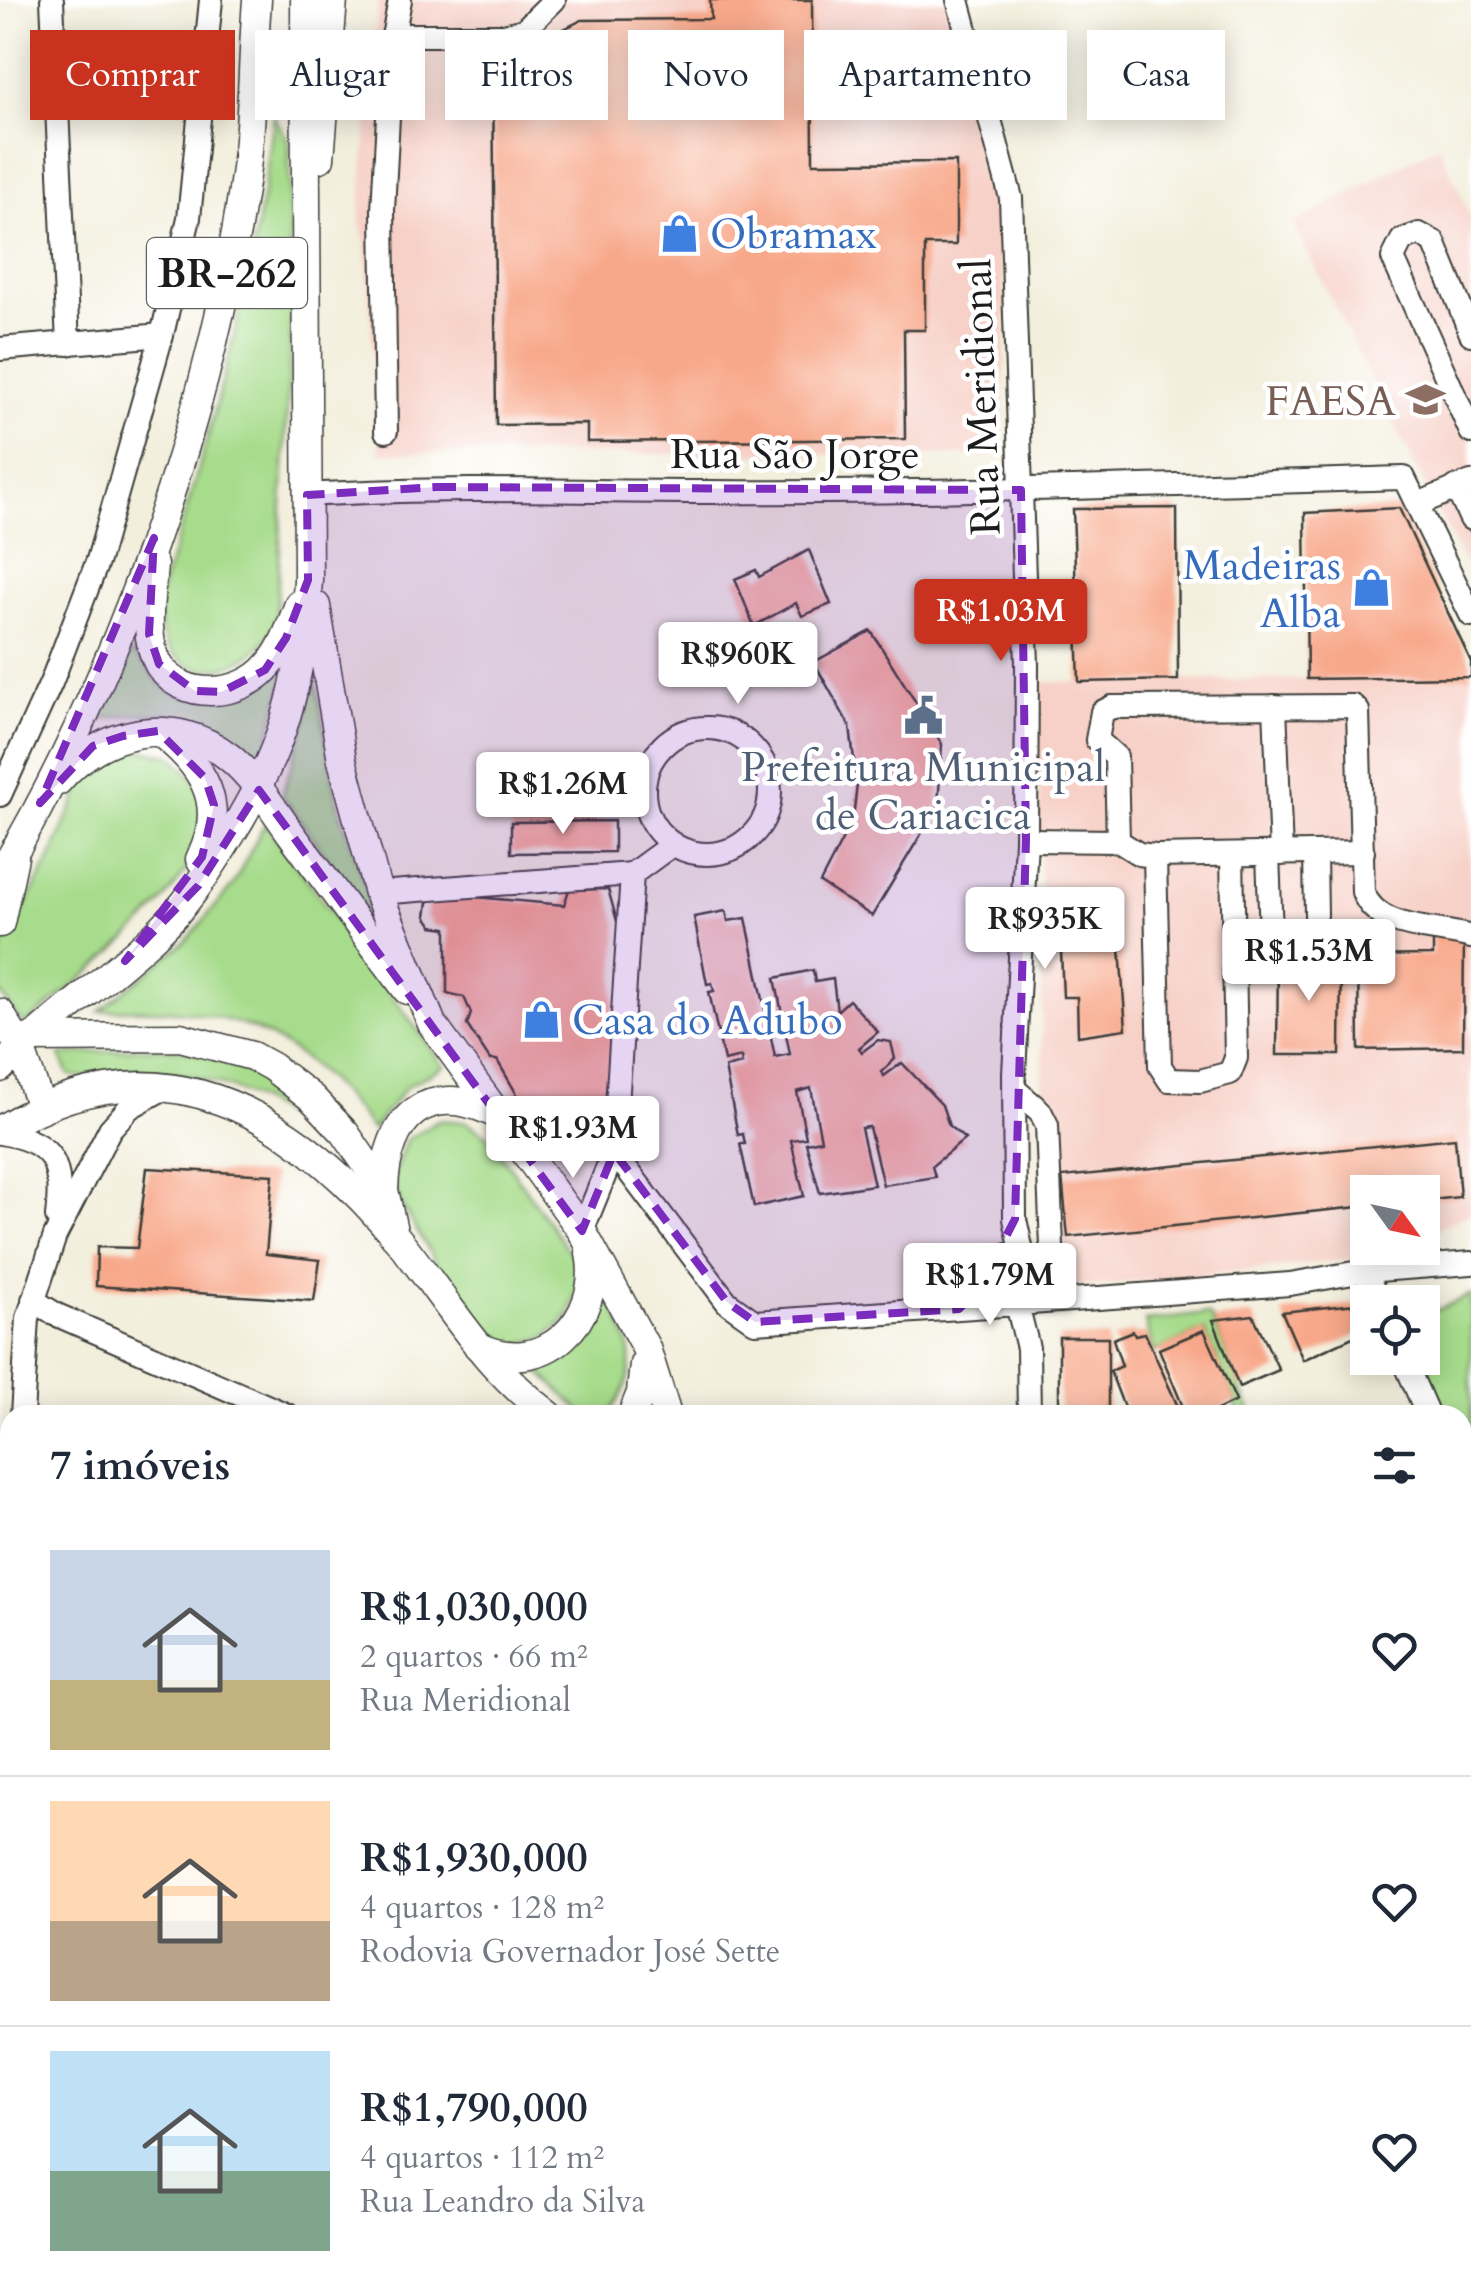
<!DOCTYPE html>
<html lang="pt">
<head>
<meta charset="utf-8">
<style>
	body { margin:0; font-family:Cardo,serif; background:#f6f6f7; color:#1f2937; height:100vh; display:flex; flex-direction:column; font-size:38px; white-space:nowrap }
	* { box-sizing:border-box; margin:0 }
	p { font-size:32px; color:#747a83 }
	.icon { flex:none; width:55px; height:55px; fill:none; stroke:currentColor; stroke-width:2; stroke-linecap:round; stroke-linejoin:round }
	.map { position:relative; flex:1; overflow:hidden }
	.details { position:absolute; left:0px; top:1405px; width:1472px; height:892px; display:flex; flex-direction:column; background:#fff; border-radius:30px 30px 0 0; box-shadow:0 5px 25px #0003 }
	.details>* { flex:none }
	.hud { position:absolute; left:30px; top:30px; width:1412px; height:90px; display:flex; gap:20px }
	.needle { width:65px; rotate:123deg }
	.tools { position:absolute; left:1350px; top:1175px; display:grid; gap:20px }
	.tools a { display:grid; place-items:center; width:90px; height:90px; border-radius:0px; background:#fff; box-shadow:0 5px 25px #0003; font-size:50px }
	.price { position:absolute; translate:-50% -85px; padding:0 22px; border-radius:10px; background:#fff; color:#222; font-size:32px; line-height:65px; filter:drop-shadow(0 2px 5px #0008) }
	.price::after { content:''; position:absolute; left:50%; top:60px; width:30px; height:22px; margin-left:-15px; background:inherit; clip-path:polygon(0 0,100% 0,50% 100%) }
	.price.active { background:#c8321e; color:#fff }
	ul { padding:0; list-style:none }
	li { display:flex; align-items:center; gap:30px; height:250px; padding:0 50px }
	li+li { border-top:2px solid #e0e1e3 }
	li span { display:grid; place-items:center; flex:none; width:280px; height:200px; border-radius:0px; color:#555 }
	li>.icon { margin-inline-start:auto }
	span .icon { width:120px; height:120px; fill:#fffc; stroke-width:1 }
	li b { font-size:42px }
	h2 { display:flex; justify-content:space-between; align-items:center; height:120px; padding:0 50px; font-size:42px }
	.pill { padding:0 35px; border-radius:0px; background:#fff; box-shadow:0 5px 25px #0003; font-size:35px; line-height:90px }
	.pill.active { background:#c8321e; color:#fff }
	.map>svg:first-child { display:block }
	.built { fill:#f7d1c8 }
	.green { fill:#a7dc8c; stroke:#627c54; stroke-width:2.5 }
	.building { fill:#f8a88a }
	.lines { fill:none; stroke-linecap:round; stroke-linejoin:round }
	.minor-casing { stroke:#3c3c39; stroke-width:26 }
	.major-casing { stroke:#3c3c39; stroke-width:31 }
	.minor { stroke:#fff; stroke-width:22 }
	.major { stroke:#fff; stroke-width:28 }
	.marked { fill:#7b2cbf; fill-opacity:0.2; stroke:#7b2cbf; stroke-width:8; stroke-dasharray:20 12; stroke-linejoin:round }
	.labels { text-anchor:middle; stroke-width:9; stroke-linejoin:round; paint-order:stroke }
	.shield { fill:#fff; stroke:#606060; stroke-width:2.5 }
	.shield-label { font-size:40px; font-weight:bold; fill:#1c1c1c }
	.shop-label { font-size:42px; fill:#366cbe; stroke:#fff; text-anchor:start }
	.street-label { font-size:42px; fill:#1c1c1c; stroke:#fff }
	.education-label { font-size:42px; fill:#785e54; stroke:#fff; text-anchor:end }
	.service-label { font-size:42px; fill:#4e5e75; stroke:#fff }
</style>
</head>
<body>
<div class="map">
<svg width="1471" height="2296" viewBox="0 0 1471 2296">
	<rect width="100%" height="100%" fill="#fff"/>
	<filter id="ink" filterUnits="userSpaceOnUse"><feTurbulence type="fractalNoise" baseFrequency=".01" numOctaves="2"/><feDisplacementMap in="SourceGraphic" scale="20" xChannelSelector="R" yChannelSelector="G"/><feConvolveMatrix kernelMatrix="1 2 1 2 8 2 1 2 1" color-interpolation-filters="sRGB"/></filter>
	<filter id="wash" filterUnits="userSpaceOnUse"><feTurbulence type="fractalNoise" baseFrequency=".0048" numOctaves="4" result="noise"/><feDisplacementMap in="SourceGraphic" scale="40" xChannelSelector="R" yChannelSelector="G"/><feGaussianBlur stdDeviation="2.25" result="paint"/><feColorMatrix in="noise" values="0 0 0 0 0 0 0 0 0 0 0 0 0 0 0 0 0 1.4 0 .05"/><feComposite in="paint" operator="in"/></filter>
	<g filter="url(#wash)">
		<rect width="100%" height="100%" fill="#f3efdd"/>
		<g class="built">
			<polygon points="378,0 950,0 988,136 1006,302 1002,447 992,455 379,453 366,247 359,220"/>
			<polygon points="1439,145 1471,219 1471,576 1293,224"/>
			<polygon points="1471,677 1471,1213 1423,1236 1422,1192 1368,1192 1368,1248 1397,1248 1376,1257 1045,1291 1038,682"/>
		</g>
		<g class="green">
			<path d="M274,116L289,142L291,333L276,621C256,674 179,691 161,631C159,621 159,609 158,599C210,440 254,281 274,116Z"/>
			<path d="M132,652L161,684L178,695L289,662L259,776C209,712 170,706 92,721Z"/>
			<polygon points="313,667 338,804 381,932 282,795 306,720"/>
			<path d="M132,748L172,756L200,785C200,802 204,824 200,840C182,903 75,986 24,1025L0,993L1,950L48,864L86,776L106,757Z"/>
			<path d="M265,823L444,1066L406,1087L372,1130C295,1028 225,1003 100,1011L187,940L233,885Z"/>
			<path d="M145,1048C207,1049 256,1059 305,1101C331,1122 350,1161 370,1189C323,1140 266,1093 198,1078C162,1069 120,1076 83,1078L69,1075L60,1055Z"/>
			<polygon points="440,1120 467,1122 489,1137 571,1254 577,1269 578,1285 569,1315 546,1337 516,1345 486,1336 474,1326 400,1203 393,1177 406,1140"/>
			<circle cx="1007" cy="1280" r="22"/>
			<path d="M603,1285C627,1336 648,1364 608,1415H585L530,1363Z"/>
			<polygon points="1471,1295 1471,1497 1463,1478 1462,1415 1434,1415 1408,1358 1422,1358 1423,1316"/>
			<polygon points="1206,1314 1211,1317 1252,1415 1237,1415 1236,1401 1204,1330 1154,1352 1145,1321"/>
		</g>
		<g id="blocks">
			<g class="building">
				<polygon points="710,0 812,0 813,163 956,162 956,245 925,245 925,330 904,330 905,439 587,442 587,424 496,425 493,64 582,20 711,19"/>
				<polygon points="1177,508 1178,680 1079,682 1073,509"/>
				<polygon points="1399,508 1471,662 1471,677 1307,679 1305,513"/>
				<polygon points="809,550 831,604 802,616 796,603 754,626 735,579 756,570 759,577"/>
				<polygon points="871,631 942,744 938,806 872,916 820,883 853,819 857,784 850,727 814,662"/>
				<polygon points="614,821 614,852 511,853 511,822"/>
				<polygon points="608,889 618,925 607,1124 544,1141 497,1060 490,1060 467,1025 471,1013 464,997 447,993 447,928 433,926 426,916 428,902 442,894 564,905 569,890"/>
				<polygon points="726,911 728,921 746,918 775,1057 790,1054 775,978 813,970 815,982 833,979 837,1011 849,1000 878,1032 859,1048 862,1052 878,1040 891,1042 895,1059 881,1072 884,1076 902,1063 942,1105 949,1126 965,1139 932,1166 935,1177 883,1185 869,1127 861,1128 874,1185 820,1193 806,1143 821,1140 811,1088 797,1092 806,1138 791,1140 804,1196 754,1207 740,1144 745,1144 743,1134 738,1135 725,1068 742,1064 741,1057 724,1061 709,992 714,991 712,983 707,984 694,917"/>
				<polygon points="1433,934 1464,936 1463,1048 1359,1050 1358,956 1433,955"/>
				<polygon points="1120,949 1126,1029 1078,1036 1077,997 1063,997 1061,951"/>
				<polygon points="1278,953 1341,953 1340,1055 1277,1055"/>
				<polygon points="1455,1138 1460,1197 1422,1201 1422,1192 1368,1192 1368,1206 1068,1237 1062,1177"/>
				<polygon points="147,1168 273,1175 266,1254 320,1260 314,1301 96,1286 97,1247 137,1248"/>
				<polygon points="1365,1303 1368,1330 1303,1360 1282,1312"/>
				<polygon points="1253,1315 1279,1370 1239,1387 1213,1320"/>
				<polygon points="1204,1330 1236,1401 1207,1415 1127,1415 1110,1371 1122,1366 1113,1339 1133,1331 1135,1335 1145,1333 1179,1409 1183,1407 1159,1349"/>
				<rect x="1059" y="1337" width="49" height="78"/>
				<polygon points="1471,1627 1471,1796 1462,1801 1462,1631"/>
			</g>
		</g>
	</g>
	<g filter="url(#ink)">
		<use href="#blocks" fill-opacity="0" stroke="#3c3c39" stroke-width="2.5"/>
		<g class="lines">
			<defs>
				<g id="minor">
					<polyline points="52,0 68,344"/>
					<polyline points="958,0 1011,198 1027,665 1026,840 1014,1074 1015,1219 1024,1261"/>
					<polyline points="393,35 504,35 524,30 554,0"/>
					<polyline points="1471,334 1434,242 1419,234 1402,240 1393,258 1471,432"/>
					<polyline points="0,349 162,335"/>
					<polyline points="386,431 383,210 392,42 400,0"/>
					<polyline points="1456,487 1471,519"/>
					<path d="M307,495C441,486 573,492 708,492C940,494 1172,485 1404,478L1471,615"/>
					<polyline points="1418,504 1471,482"/>
					<polyline points="1275,706 1281,854"/>
					<circle cx="707" cy="791" r="63"/>
					<polyline points="0,795 51,683 98,560 162,335 189,218 211,0"/>
					<polyline points="1026,840 1118,841 1139,854 1155,856 1363,852"/>
					<path d="M1118,841L1116,757L1097,740L1102,712L1112,707L1353,706L1358,711L1363,892C1378,932 1435,926 1471,937"/>
					<polyline points="1315,853 1316,915"/>
					<polyline points="1268,854 1271,936"/>
					<polyline points="1155,856 1160,1066 1169,1080 1200,1081 1230,1073 1236,1058 1232,855"/>
					<polyline points="378,893 632,874"/>
					<polyline points="1014,1089 1040,1111 1047,1125 1052,1247 1033,1277"/>
					<path d="M0,1133C56,1141 63,1166 57,1217"/>
					<polyline points="614,1152 727,1302 755,1322 1003,1305"/>
					<polyline points="582,1231 614,1152 632,874 673,844"/>
					<circle cx="1008" cy="1280" r="25"/>
					<polyline points="1365,1271 1379,1302"/>
					<polyline points="33,1300 57,1315 287,1415"/>
					<polyline points="1403,1358 1428,1415"/>
					<polyline points="22,1415 28,1318 55,1236 110,1129 129,1108 166,1087"/>
					<polyline points="1029,1415 1028,1348 1017,1304 1290,1284 1365,1271 1471,1263"/>
					<polyline points="1462,1495 1471,1514"/>
					<polyline points="10,1576 6,1871 10,1899"/>
					<polyline points="1462,1613 1471,1609"/>
					<polyline points="1462,1883 1471,1879"/>
					<polyline points="0,2137 10,2051"/>
					<polyline points="117,2288 120,2296"/>
					<polyline points="310,2288 312,2296"/>
					<polyline points="190,2296 223,2288"/>
					<polyline points="694,2296 698,2288"/>
					<polyline points="1099,2296 1102,2288"/>
				</g>
				<g id="major">
					<polyline points="320,158 333,0"/>
					<path d="M153,565C151,596 142,636 159,665C182,702 242,697 268,666C284,648 291,625 299,604"/>
					<polyline points="316,606 342,760 378,893 432,1024 582,1231 646,1348 667,1415"/>
					<path d="M162,734C206,768 227,807 200,859"/>
					<path d="M58,781C101,730 173,713 229,757C254,777 273,809 292,835C331,887 369,939 407,990"/>
					<path d="M0,876C119,676 208,419 243,190C253,128 252,63 257,0"/>
					<polyline points="0,923 14,857"/>
					<polyline points="0,1013 20,1047 41,1107"/>
					<polyline points="29,1038 180,1037 252,1056 272,1067 312,1098 345,1133 384,1190 394,1235"/>
					<path d="M0,1068C49,1020 106,981 156,934C184,908 205,876 225,844C282,755 302,685 308,580L305,0"/>
					<path d="M0,1130C161,1031 294,1113 401,1243C453,1308 480,1362 549,1415"/>
					<path d="M384,1190C386,1115 429,1078 500,1116"/>
					<path d="M478,1346C543,1379 603,1320 590,1253"/>
					<polyline points="632,1415 641,1393 644,1364"/>
					<polyline points="944,2288 945,2296"/>
					<polyline points="975,2288 976,2296"/>
				</g>
			</defs>
			<use href="#minor" class="minor-casing"/>
			<use href="#major" class="major-casing"/>
			<use href="#minor" class="minor"/>
			<use href="#major" class="major"/>
		</g>
	</g>
	<path class="marked" d="M436,487L1021,490L1026,840L1015,1219L979,1289L959,1309L755,1322L727,1302L614,1152L582,1231L259,790L198,886L125,961L202,857L214,805L205,778L158,731L123,736L93,746L40,803L154,538L149,634L159,664L195,691L221,692L265,670L286,638L308,580L307,495Z"/>
	<defs>
		<symbol id="shop-bare" viewBox="-9 -9 18 18"><path d="M-5-2.5h2.3a2.7 3.5 0 0 1 5.4 0H5L5.5 6h-11ZM-1.5-2.5h3a1.5 2.3 0 0 0-3 0Z" fill="#3f7fe0" stroke="#fff" stroke-width="2.5" paint-order="stroke"/></symbol>
		<symbol id="university-bare" viewBox="-9 -9 18 18"><path d="M0-5L7-2L0 1L-7-2ZM-4 1L0 2.5L4 1V4Q0 6-4 4Z" fill="#8d6e63" stroke="#fff" stroke-width="2.5" paint-order="stroke"/></symbol>
		<symbol id="civic-bare" viewBox="-9 -9 18 18"><path d="M-.6-6.5H3V-4.5H.6V-3L4-1V1h2V6H-6V1h2V-1L-.6-3ZM-1.2 2.5V6h2.4V2.5Z" fill="#5c6f8a" stroke="#fff" stroke-width="2.5" paint-order="stroke"/></symbol>
	</defs>
	<g fill-rule="evenodd">
		<use href="#shop-bare" x="652" y="206" width="55" height="55"/>
		<use href="#university-bare" x="1398" y="372" width="55" height="55"/>
		<use href="#shop-bare" x="1344" y="560" width="55" height="55"/>
		<use href="#civic-bare" x="896" y="688" width="55" height="55"/>
		<use href="#shop-bare" x="514" y="992" width="55" height="55"/>
	</g>
	<g class="labels">
		<rect class="shield" x="147" y="238" width="160" height="70" rx="8"/>
		<g class="shield-label">
			<text x="227" y="287">BR-262</text>
		</g>
		<g class="shop-label">
			<text x="710" y="248">Obramax</text>
			<text x="1341" y="579" text-anchor="end">Madeiras<tspan x="1341" dy="48">Alba</tspan></text>
			<text x="572" y="1034">Casa do Adubo</text>
		</g>
		<g class="street-label">
			<text transform="translate(980 397) rotate(-92)" y="15">Rua Meridional</text>
			<text x="795" y="468">Rua São Jorge</text>
		</g>
		<g class="education-label">
			<text x="1396" y="415">FAESA</text>
		</g>
		<g class="service-label">
			<text x="923" y="781">Prefeitura Municipal<tspan x="923" dy="48">de Cariacica</tspan></text>
		</g>
	</g>
</svg>
<div class="tools">
<a><svg class="needle" viewBox="-14 -14 28 28"><path d="M0-13l5 13h-10z" fill="#e53935"/><path d="M0 13l5-13h-10z" fill="#747a83"/></svg></a>
<a><svg class="icon" aria-label="locate" viewBox="0 0 24 24"><circle cx="12" cy="12" r="6"/><path d="M12 2v4M12 18v4M2 12h4M18 12h4"/></svg></a>
</div>
<b class="price active" style="left:1001px;top:664px">R$1.03M</b>
<b class="price" style="left:738px;top:707px">R$960K</b>
<b class="price" style="left:563px;top:837px">R$1.26M</b>
<b class="price" style="left:1045px;top:972px">R$935K</b>
<b class="price" style="left:1309px;top:1004px">R$1.53M</b>
<b class="price" style="left:573px;top:1181px">R$1.93M</b>
<b class="price" style="left:990px;top:1328px">R$1.79M</b>
<div class="hud">
<a class="pill active">Comprar</a>
<a class="pill">Alugar</a>
<a class="pill">Filtros</a>
<a class="pill">Novo</a>
<a class="pill">Apartamento</a>
<a class="pill">Casa</a>
</div>
<section class="details">
<h2>7 imóveis<svg class="icon" aria-label="filters" viewBox="0 0 24 24"><path d="M4 7h16M4 17h16"/><circle cx="9" cy="7" r="2"/><circle cx="15" cy="17" r="2"/></svg></h2>
<ul>
<li><span style="background:linear-gradient(#c9d6e8 65%,#c2b280 0)"><svg class="icon" aria-label="home" viewBox="0 0 24 24"><path d="M3 11l9-7 9 7M6 9v11h12V9"/></svg></span><div><b>R$1,030,000</b><p>2 quartos · 66 m²</p><p>Rua Meridional</p></div><svg class="icon" aria-label="heart" viewBox="0 0 24 24"><path d="M12 20l-8-8c-3-5 5-10 8-4 3-6 11-1 8 4z"/></svg></li>
<li><span style="background:linear-gradient(#ffd9b3 60%,#b9a48a 0)"><svg class="icon" aria-label="home" viewBox="0 0 24 24"><path d="M3 11l9-7 9 7M6 9v11h12V9"/></svg></span><div><b>R$1,930,000</b><p>4 quartos · 128 m²</p><p>Rodovia Governador José Sette</p></div><svg class="icon" aria-label="heart" viewBox="0 0 24 24"><path d="M12 20l-8-8c-3-5 5-10 8-4 3-6 11-1 8 4z"/></svg></li>
<li><span style="background:linear-gradient(#bfe0f5 60%,#7fa58c 0)"><svg class="icon" aria-label="home" viewBox="0 0 24 24"><path d="M3 11l9-7 9 7M6 9v11h12V9"/></svg></span><div><b>R$1,790,000</b><p>4 quartos · 112 m²</p><p>Rua Leandro da Silva</p></div><svg class="icon" aria-label="heart" viewBox="0 0 24 24"><path d="M12 20l-8-8c-3-5 5-10 8-4 3-6 11-1 8 4z"/></svg></li>
</ul>
</section>
</div>
</body>
</html>
